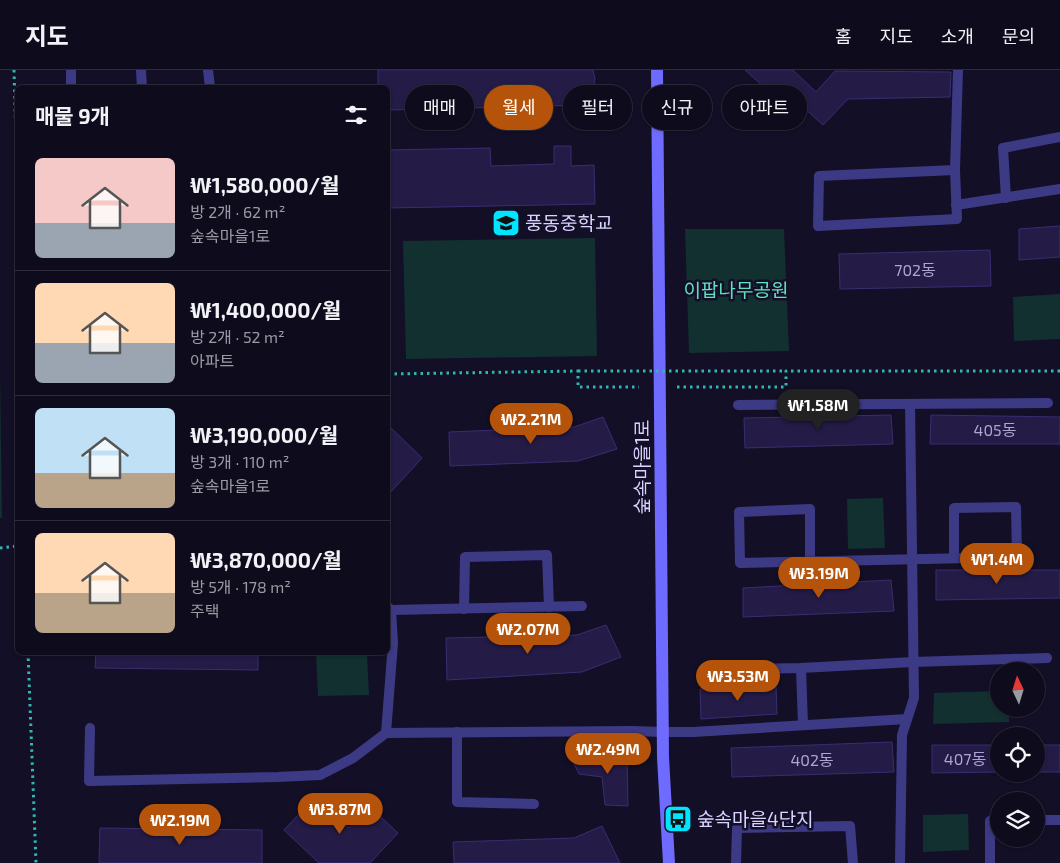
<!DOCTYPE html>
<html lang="ko">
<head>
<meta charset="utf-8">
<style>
	body { margin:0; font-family:"Exo 2","Noto Sans KR",sans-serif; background:#171425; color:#f1f3f6; height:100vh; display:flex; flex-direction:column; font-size:19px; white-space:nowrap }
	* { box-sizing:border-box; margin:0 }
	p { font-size:16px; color:#9b9ba3 }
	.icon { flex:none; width:28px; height:28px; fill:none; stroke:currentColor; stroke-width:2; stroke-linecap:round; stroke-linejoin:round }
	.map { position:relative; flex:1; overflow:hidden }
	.panel { position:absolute; left:15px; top:15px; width:375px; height:570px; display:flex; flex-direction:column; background:#0e0b1c; border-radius:8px; box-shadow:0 1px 4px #0004,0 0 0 1px #2e2b3b }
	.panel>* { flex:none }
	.banner { position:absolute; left:405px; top:15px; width:475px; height:45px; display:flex; gap:10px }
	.needle { width:32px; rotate:356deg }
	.buttons { position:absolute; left:990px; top:592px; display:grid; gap:10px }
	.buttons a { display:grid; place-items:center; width:55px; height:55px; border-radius:50%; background:#0e0b1c; box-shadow:0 1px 4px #0004,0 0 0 1px #2e2b3b; font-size:25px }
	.price { position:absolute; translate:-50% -42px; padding:0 11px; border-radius:18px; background:#b45309; color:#fff; font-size:16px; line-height:32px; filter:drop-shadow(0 1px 2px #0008) }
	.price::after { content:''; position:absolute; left:50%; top:30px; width:15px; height:11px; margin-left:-8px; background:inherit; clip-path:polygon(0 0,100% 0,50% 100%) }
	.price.current { background:#222; color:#fff }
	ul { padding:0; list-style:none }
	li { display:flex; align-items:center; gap:15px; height:125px; padding:0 20px }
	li+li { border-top:1px solid #2e2b3b }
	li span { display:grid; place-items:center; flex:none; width:140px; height:100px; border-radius:8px; color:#555 }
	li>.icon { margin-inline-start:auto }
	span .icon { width:60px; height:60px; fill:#fffc; stroke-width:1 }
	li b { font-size:21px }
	h2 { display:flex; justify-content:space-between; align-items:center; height:60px; padding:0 20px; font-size:21px }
	.chip { padding:0 18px; border-radius:22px; background:#0e0b1c; box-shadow:0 1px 4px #0004,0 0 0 1px #2e2b3b; font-size:18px; line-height:45px }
	.chip.current { background:#b45309; color:#fff }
	header { display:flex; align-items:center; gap:30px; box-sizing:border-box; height:70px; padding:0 25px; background:#0e0b1c; border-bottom:1px solid #2e2b3b }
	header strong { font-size:24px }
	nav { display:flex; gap:28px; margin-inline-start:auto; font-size:18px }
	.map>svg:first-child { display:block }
	.green { fill:#12302f }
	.building { fill:#241b47; stroke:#3b2d73 }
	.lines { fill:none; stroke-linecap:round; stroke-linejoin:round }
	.path { stroke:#2fb8b0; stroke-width:3; stroke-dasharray:2.5 4; stroke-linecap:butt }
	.lane { stroke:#3d3a85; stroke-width:10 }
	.secondary { stroke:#6f6bff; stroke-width:12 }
	.path-bridge { stroke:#2fb8b0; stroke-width:3; stroke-dasharray:2.5 4; stroke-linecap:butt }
	.labels { text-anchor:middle; stroke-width:5; stroke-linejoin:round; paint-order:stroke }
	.number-label { font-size:16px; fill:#aca6d1 }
	.poi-label { font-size:19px; fill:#d9d4ff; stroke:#130f26; text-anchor:start }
	.park-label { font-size:19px; fill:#5fe0c0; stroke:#130f26 }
	.street-label { font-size:19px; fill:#d9d4ff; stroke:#130f26 }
</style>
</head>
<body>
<header>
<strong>지도</strong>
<nav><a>홈</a><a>지도</a><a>소개</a><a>문의</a></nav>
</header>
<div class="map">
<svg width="1060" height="793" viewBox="0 0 1060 793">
	<rect width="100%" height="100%" fill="#130f26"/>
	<g class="green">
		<polygon points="685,159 784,159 789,281 689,283"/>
		<polygon points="595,168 597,286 406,289 403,171"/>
		<polygon points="1060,224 1060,269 1014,271 1013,227"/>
		<polygon points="0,302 2,448 0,448"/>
		<polygon points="883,428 885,478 848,479 847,429"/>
		<polygon points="316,583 367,583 369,625 318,626"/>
		<polygon points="999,621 999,639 1009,639 1009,652 933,654 934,623"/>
		<polygon points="968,744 969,780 923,782 923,745"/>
	</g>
	<g class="building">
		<polygon points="378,0 593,0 595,9 589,35 388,40 388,18 378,18"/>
		<polygon points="745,0 793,0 816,22 835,1 951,2 950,27 848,29 823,55 803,37 796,46"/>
		<polygon points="554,76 571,76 571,96 594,95 595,134 388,138 388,80 490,78 491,96 554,94"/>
		<polygon points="1060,156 1060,187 1019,190 1019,159"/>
		<polygon points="990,180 991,216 840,219 839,184"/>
		<polygon points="891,345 893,374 745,378 744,348"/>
		<polygon points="931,345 1060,347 1060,374 930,374"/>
		<polygon points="603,347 617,379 578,391 450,396 449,362 574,357"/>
		<polygon points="388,355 422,388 388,425"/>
		<polygon points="936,500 1060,500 1060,528 936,530"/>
		<polygon points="891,510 894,541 743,547 743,518"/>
		<polygon points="606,555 621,587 582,602 447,610 446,568 577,565"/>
		<polygon points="96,582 258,582 258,600 95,598"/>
		<polygon points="776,616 777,644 701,649 700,619"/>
		<polygon points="892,672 894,702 732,707 731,678"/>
		<polygon points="932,675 999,675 999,702 932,703"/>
		<rect x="1036" y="675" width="24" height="27"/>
		<polygon points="627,682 628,736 605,735 602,707 579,704 571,687 603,687 603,683"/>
		<polygon points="315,727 349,758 369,736 398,763 370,793 319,793 284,760"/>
		<polygon points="602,756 620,793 454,793 453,772 574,768"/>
		<polygon points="100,758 262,760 262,793 99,793"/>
	</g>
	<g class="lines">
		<g class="path">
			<polyline points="14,0 18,145"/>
			<polyline points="388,304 578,301 578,317 639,317"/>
			<polyline points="677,317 786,317 786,301 1060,301"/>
			<polyline points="0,478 18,476"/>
			<polyline points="28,582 36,793"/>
		</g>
		<g class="lane">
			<polyline points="71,0 71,18"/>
			<polyline points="141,0 142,18"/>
			<polyline points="208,0 210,18"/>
			<polyline points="955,100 819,106 818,156 957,149 955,100 958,0"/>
			<polyline points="1006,128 1003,78 1060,67"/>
			<polyline points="956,135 1060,119"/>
			<polyline points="738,335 1048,333"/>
			<polyline points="810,491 810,439 739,442 740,493 1017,487 1016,437 954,438 954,488"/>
			<polyline points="464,539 465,487 547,485 549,537"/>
			<polyline points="391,540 582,536"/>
			<polyline points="801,598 803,655"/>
			<polyline points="744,599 801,598 913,592 1047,588"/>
			<polyline points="90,658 89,711 278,707 320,705 353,688 386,663 393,573 391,540 388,537"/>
			<polyline points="457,662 457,732 534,734"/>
			<polyline points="386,663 632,661 663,662 693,662 907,649"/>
			<polyline points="1036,750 1060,750"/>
			<polyline points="736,793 737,758 850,756 853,793"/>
			<polyline points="900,793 902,665 914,628 910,334"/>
			<polyline points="990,793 990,751 999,751"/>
		</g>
		<polyline class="secondary" points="657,0 663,687 669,793"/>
		<polyline class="path-bridge" points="578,301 786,301"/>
	</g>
	<defs>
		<symbol id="school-square" viewBox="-11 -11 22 22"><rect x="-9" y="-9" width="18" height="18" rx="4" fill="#00e5ff" stroke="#130f26"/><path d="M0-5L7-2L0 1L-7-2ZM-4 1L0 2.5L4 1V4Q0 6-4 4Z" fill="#111"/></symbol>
		<symbol id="bus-square" viewBox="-11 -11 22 22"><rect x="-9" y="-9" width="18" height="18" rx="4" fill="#00e5ff" stroke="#130f26"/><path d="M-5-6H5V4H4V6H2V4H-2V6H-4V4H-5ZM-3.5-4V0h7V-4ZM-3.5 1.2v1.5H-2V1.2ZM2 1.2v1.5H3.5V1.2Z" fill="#111"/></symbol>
	</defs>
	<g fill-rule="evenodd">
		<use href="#school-square" x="490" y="137" width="32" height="32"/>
		<use href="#bus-square" x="662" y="733" width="32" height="32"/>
	</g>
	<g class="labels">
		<g class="number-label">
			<text x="915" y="206">702동</text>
			<text x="995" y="366">405동</text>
			<text x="965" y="695">407동</text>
			<text x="812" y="696">402동</text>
		</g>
		<g class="poi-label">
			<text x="525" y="160">풍동중학교</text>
			<text x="697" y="756">숲속마을4단지</text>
		</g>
		<g class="park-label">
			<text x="736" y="227">이팝나무공원</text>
		</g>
		<g class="street-label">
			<text transform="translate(642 397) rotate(-90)" y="7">숲속마을1로</text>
		</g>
	</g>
</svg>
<div class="buttons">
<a><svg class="needle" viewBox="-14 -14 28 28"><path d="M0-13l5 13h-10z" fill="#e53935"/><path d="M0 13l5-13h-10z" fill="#9b9ba3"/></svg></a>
<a><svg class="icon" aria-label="locate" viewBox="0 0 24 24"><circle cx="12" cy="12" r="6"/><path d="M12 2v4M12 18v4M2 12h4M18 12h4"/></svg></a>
<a><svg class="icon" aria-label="layers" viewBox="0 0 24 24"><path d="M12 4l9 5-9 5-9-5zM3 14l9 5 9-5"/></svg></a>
</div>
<b class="price current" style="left:818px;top:361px">₩1.58M</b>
<b class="price" style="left:531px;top:375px">₩2.21M</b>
<b class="price" style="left:997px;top:515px">₩1.4M</b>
<b class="price" style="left:819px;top:529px">₩3.19M</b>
<b class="price" style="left:528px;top:585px">₩2.07M</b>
<b class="price" style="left:738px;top:632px">₩3.53M</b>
<b class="price" style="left:608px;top:705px">₩2.49M</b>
<b class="price" style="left:340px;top:765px">₩3.87M</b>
<b class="price" style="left:180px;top:776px">₩2.19M</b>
<div class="banner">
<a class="chip">매매</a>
<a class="chip current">월세</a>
<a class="chip">필터</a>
<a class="chip">신규</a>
<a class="chip">아파트</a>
</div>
<section class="panel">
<h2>매물 9개<svg class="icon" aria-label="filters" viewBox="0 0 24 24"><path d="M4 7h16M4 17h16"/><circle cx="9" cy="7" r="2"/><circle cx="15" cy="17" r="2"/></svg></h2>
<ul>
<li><span style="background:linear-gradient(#f6c9c9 65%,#9aa5b1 0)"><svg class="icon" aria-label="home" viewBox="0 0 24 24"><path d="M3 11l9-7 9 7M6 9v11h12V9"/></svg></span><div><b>₩1,580,000/월</b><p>방 2개 · 62 m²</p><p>숲속마을1로</p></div></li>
<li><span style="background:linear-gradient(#ffd9b3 60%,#9aa5b1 0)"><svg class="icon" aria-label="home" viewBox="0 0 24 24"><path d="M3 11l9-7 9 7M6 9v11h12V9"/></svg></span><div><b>₩1,400,000/월</b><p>방 2개 · 52 m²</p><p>아파트</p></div></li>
<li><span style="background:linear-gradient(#bfe0f5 65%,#b9a48a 0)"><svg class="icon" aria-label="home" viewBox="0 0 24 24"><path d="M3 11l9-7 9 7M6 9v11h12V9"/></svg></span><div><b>₩3,190,000/월</b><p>방 3개 · 110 m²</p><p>숲속마을1로</p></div></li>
<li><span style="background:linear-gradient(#ffd9b3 60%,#b9a48a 0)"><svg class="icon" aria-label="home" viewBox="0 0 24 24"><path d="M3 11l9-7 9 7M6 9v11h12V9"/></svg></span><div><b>₩3,870,000/월</b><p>방 5개 · 178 m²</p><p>주택</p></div></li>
</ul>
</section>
</div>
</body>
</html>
